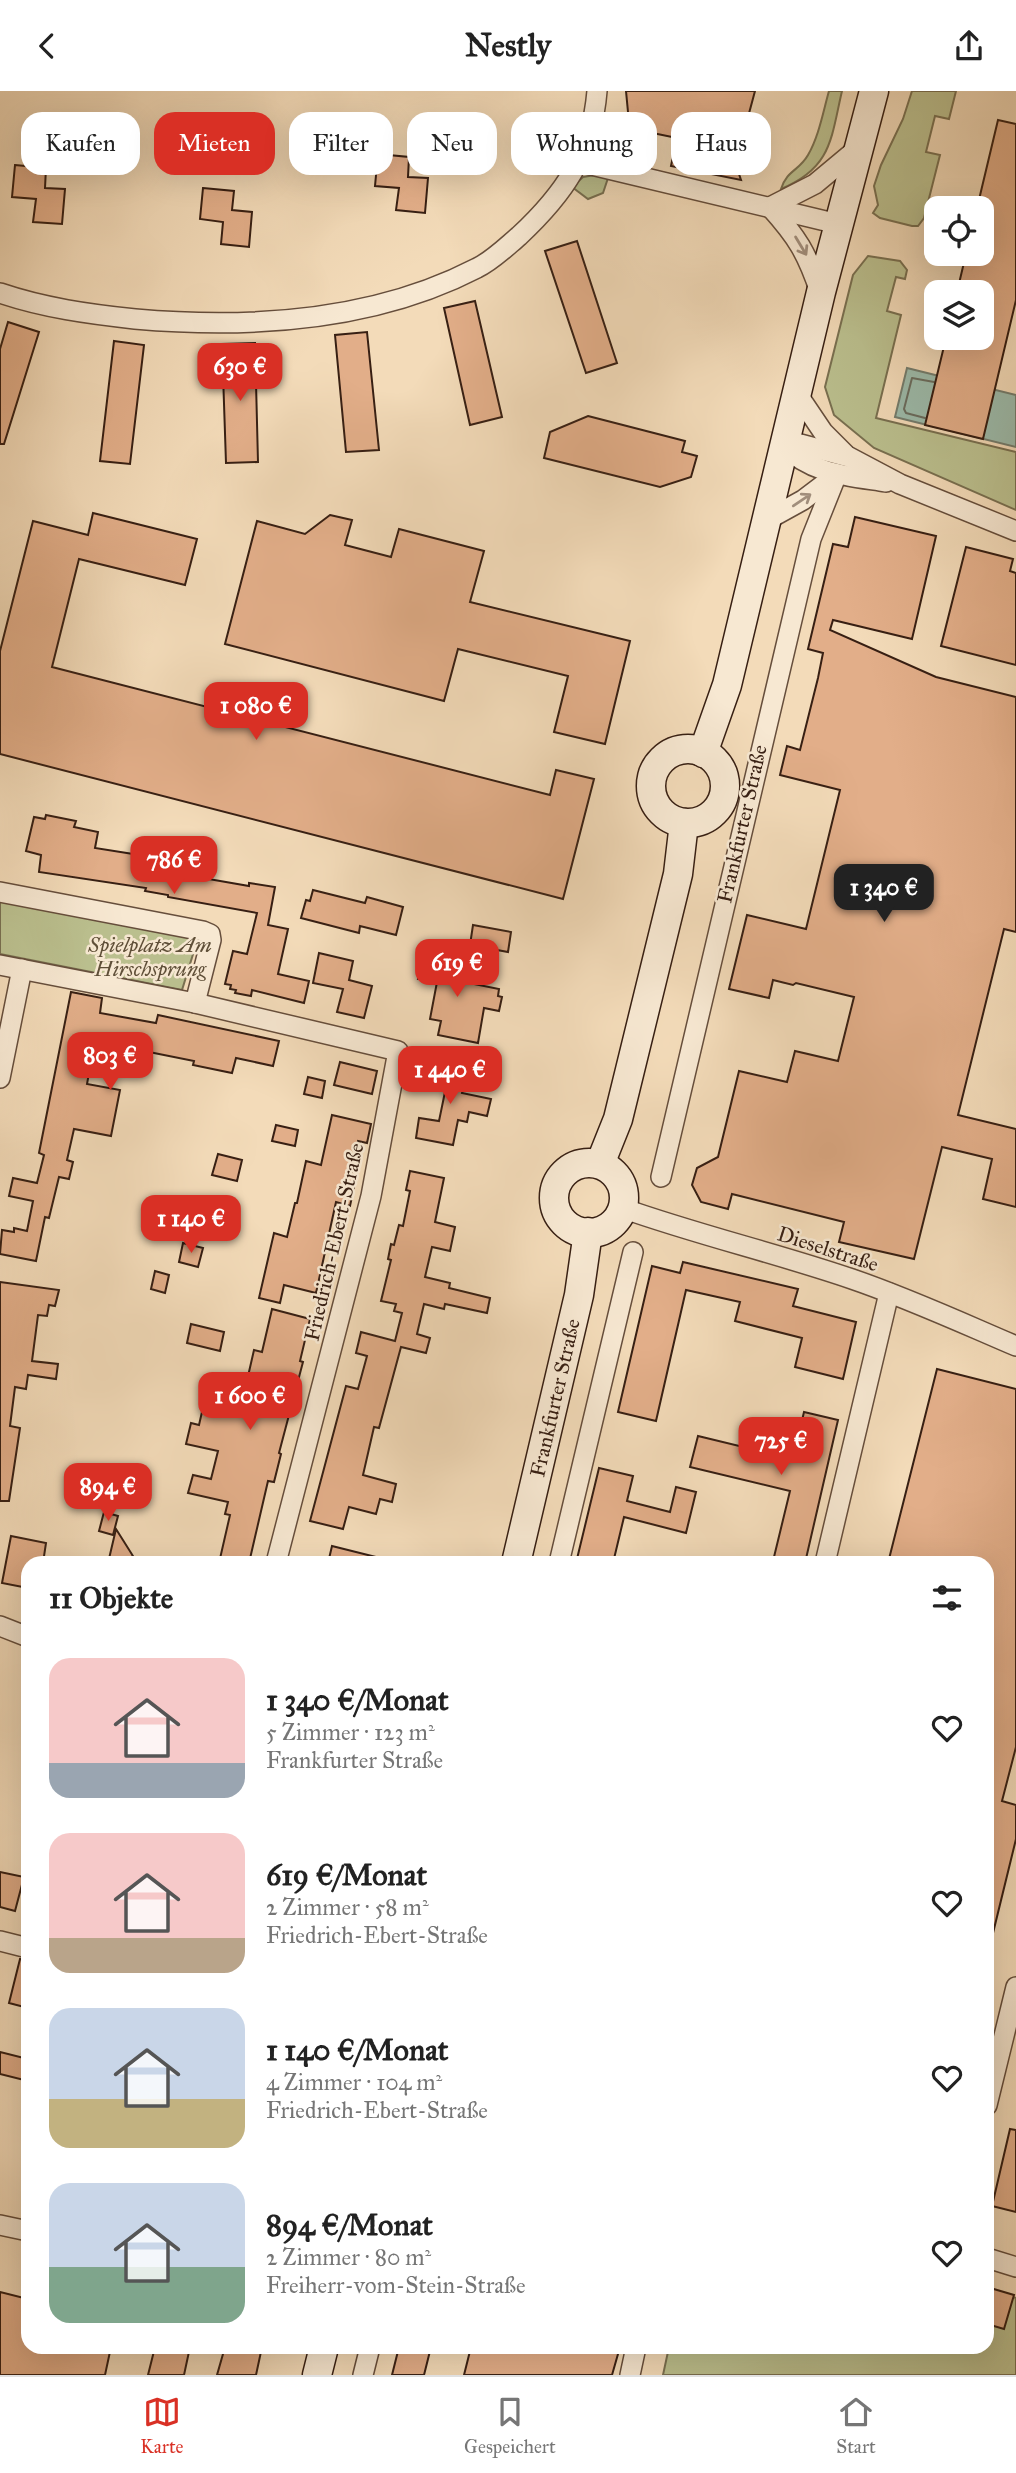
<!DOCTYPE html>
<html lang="de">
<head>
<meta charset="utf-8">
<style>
	body { margin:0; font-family:"IM FELL Great Primer",serif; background:#f2f2f2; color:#222; height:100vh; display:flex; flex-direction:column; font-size:26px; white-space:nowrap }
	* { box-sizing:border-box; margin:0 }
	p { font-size:23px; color:#767676 }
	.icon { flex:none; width:38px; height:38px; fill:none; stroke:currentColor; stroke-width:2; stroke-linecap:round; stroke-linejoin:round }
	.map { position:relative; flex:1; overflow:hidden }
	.sheet { position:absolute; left:21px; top:1465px; width:973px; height:798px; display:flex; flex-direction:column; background:#fff; border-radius:21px; box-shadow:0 7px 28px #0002 }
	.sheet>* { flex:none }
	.banner { position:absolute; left:21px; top:21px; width:975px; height:63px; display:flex; gap:14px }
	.tools { position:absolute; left:924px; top:105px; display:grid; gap:14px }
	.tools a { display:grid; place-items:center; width:70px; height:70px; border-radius:14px; background:#fff; box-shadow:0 7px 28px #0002; font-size:35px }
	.price { position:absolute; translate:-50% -60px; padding:0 16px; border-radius:14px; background:#d93025; color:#fff; font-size:23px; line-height:46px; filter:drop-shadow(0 2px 4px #0008) }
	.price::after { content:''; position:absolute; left:50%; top:42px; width:21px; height:16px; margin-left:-10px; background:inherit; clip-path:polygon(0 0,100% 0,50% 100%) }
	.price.on { background:#222; color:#fff }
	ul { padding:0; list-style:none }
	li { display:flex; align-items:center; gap:21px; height:175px; padding:0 28px }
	li span { display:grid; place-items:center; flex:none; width:196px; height:140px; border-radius:21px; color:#555 }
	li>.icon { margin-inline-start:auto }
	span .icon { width:84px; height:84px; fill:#fffc; stroke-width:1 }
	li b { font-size:30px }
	h2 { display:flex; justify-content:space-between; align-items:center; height:84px; padding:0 28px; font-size:30px }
	.chip { padding:0 24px; border-radius:21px; background:#fff; box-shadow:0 7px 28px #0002; font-size:24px; line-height:63px }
	.chip.on { background:#d93025; color:#fff }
	header { display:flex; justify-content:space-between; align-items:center; height:91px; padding:0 28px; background:#fff; font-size:32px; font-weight:700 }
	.tabs { display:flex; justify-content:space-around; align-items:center; height:98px; border-top:2px solid #e0e0e0; background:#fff; font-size:19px; color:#767676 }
	.tabs a { display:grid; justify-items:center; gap:4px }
	.tabs .on { color:#d93025 }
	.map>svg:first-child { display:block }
	.green { fill:#bbc08f; stroke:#797051; stroke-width:2 }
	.water { fill:#9cbbab; stroke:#747d6e; stroke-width:2 }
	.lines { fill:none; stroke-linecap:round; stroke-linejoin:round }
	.shore { stroke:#6a6d5f; stroke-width:2 }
	.building { fill:#e2ae89; stroke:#371f13; stroke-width:2 }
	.street-casing { stroke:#664e3c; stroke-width:22 }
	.secondary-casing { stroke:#371f13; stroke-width:31 }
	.street { stroke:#f7e8d2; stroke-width:19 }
	.secondary { stroke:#f7e8d2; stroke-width:28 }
	.oneway { stroke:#a18e7c }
	.labels { text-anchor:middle; stroke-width:5; stroke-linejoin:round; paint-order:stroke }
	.street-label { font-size:21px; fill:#371f13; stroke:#f7e8d2 }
	.park-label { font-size:21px; font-style:italic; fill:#5f4f38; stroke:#f7e8d2 }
</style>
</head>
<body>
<header><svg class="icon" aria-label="back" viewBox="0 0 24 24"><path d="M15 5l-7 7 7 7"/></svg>Nestly<svg class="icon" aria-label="share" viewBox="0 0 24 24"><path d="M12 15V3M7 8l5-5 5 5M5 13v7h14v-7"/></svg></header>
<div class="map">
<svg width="1016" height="2284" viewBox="0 0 1016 2284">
	<rect width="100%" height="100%" fill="#f3dbb9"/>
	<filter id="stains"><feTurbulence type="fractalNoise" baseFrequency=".00286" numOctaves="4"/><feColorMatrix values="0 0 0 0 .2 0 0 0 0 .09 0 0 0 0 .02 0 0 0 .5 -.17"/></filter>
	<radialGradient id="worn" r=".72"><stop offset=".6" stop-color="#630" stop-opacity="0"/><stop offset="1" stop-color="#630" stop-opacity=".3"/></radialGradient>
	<g class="green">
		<path d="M829,0H842C831,47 832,77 781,98C787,79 799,80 808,64C819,45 823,21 829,0Z"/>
		<polygon points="912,0 956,0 949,28 935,25 926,61 940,64 924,127 918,135 912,135 880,127 873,122 878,114 874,95 881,74 903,28"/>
		<polygon points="595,84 608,87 603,102 588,108 572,96 583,86"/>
		<polygon points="868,165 900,170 907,179 905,188 896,186 887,220 901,224 876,327 1016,361 1016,419 874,357 834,324 825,296 853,184"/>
		<polygon points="0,810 198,847 182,899 0,863"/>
		<polygon points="987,2198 1016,2207 1016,2284 663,2284 669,2256 987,2256"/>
	</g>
	<polygon class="water" points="907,277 1016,304 1016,356 895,326"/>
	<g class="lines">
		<polyline class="shore" points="925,327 906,322 904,318 912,287 934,291"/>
	</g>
	<g class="building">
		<polygon points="626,0 755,0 744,41 723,36 741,89 671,75 677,47 643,40 636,36 628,21"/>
		<polygon points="998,29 1016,33 1016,209 983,348 925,334 946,247 982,247 982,201 957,201 966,163 982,163 982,117 977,117"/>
		<polygon points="378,63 409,66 408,86 428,87 425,122 396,119 399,97 375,95"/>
		<polygon points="15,74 46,77 45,97 65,98 62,133 33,131 36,108 12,106"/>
		<polygon points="203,97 234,100 232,119 252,121 249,156 221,153 223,131 200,128"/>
		<polygon points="577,150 617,272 586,282 545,160"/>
		<polygon points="475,210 502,326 470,334 444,217"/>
		<polygon points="8,231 39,241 4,353 0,353 0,258"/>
		<polygon points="367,241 379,359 346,361 335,244"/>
		<polygon points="114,250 144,254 130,373 100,370"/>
		<polygon points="255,252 258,371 226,372 222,253"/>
		<polygon points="588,325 685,350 682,361 697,365 691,386 660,396 544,367 550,341"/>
		<polygon points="93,422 197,448 185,494 79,468 52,576 550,704 556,679 594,688 563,808 0,663 0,560 33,430 88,444"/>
		<polygon points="330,424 352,429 345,454 391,466 399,438 484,460 470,511 630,550 605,653 554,641 568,585 458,558 444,610 225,553 257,430 305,443"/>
		<polygon points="855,426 936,445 912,548 833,529 830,539 936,586 1016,606 1016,841 1004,838 958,1024 1016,1038 1016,1116 983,1108 992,1068 942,1056 914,1168 839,1151 844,1131 732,1103 728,1118 701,1111 692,1094 697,1077 718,1066 739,980 787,991 795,960 838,970 854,906 796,892 793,894 773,889 769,907 729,898 747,824 806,838 840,699 780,684 787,655 800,659 818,587 823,562 808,558 833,453 848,456"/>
		<polygon points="966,456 1013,468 1010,480 1016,482 1016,574 941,555"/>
		<polygon points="46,724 76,730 74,736 98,741 95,757 165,768 169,751 203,758 197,786 249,795 249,792 275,796 268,834 288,838 278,883 309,890 304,912 252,899 251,905 235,902 236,899 230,898 231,894 225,893 233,860 247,863 257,822 168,806 168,804 145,800 146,797 39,781 41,764 26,760 34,726 45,728"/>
		<polygon points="313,799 365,812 367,806 403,816 396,844 360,835 359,842 301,827 306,809 310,810"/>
		<polygon points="473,834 511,841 508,861 470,854"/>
		<polygon points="319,862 353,870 349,889 372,895 364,927 337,921 343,898 313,892"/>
		<polygon points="423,863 463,871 459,890 499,898 498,905 502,906 499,920 484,917 478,952 438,944 441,930 430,928 437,891 418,888"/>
		<polygon points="71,901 102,907 100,922 156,932 158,924 279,950 273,975 236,967 232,982 193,974 194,970 99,951 97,960 93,960 87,993 120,999 111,1045 74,1038 67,1069 73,1071 69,1088 59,1086 49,1127 45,1126 36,1170 0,1163 2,1139 14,1141 14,1137 27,1140 33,1110 9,1105 13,1087 37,1092 44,1064 39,1062"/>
		<polygon points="340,971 377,980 372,1003 334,994"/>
		<polygon points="430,974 467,982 462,1002 491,1008 487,1025 469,1021 467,1031 458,1029 453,1054 416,1047 419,1027 439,1030 446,996 426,992"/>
		<polygon points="308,986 325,990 322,1007 304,1003"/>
		<polygon points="332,1024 371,1033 367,1052 358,1050 351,1080 357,1082 350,1115 336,1111 316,1202 284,1194 280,1212 259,1207 274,1142 287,1146 295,1112 297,1112 306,1070 321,1074"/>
		<polygon points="276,1034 298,1039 295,1055 272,1050"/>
		<polygon points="218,1063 242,1069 237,1090 212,1084"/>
		<polygon points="410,1080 444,1087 435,1131 455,1136 450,1160 432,1156 425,1186 450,1192 449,1197 490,1207 487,1222 445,1213 444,1218 424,1213 417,1243 430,1247 426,1262 401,1256 379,1337 374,1336 363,1384 396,1393 392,1411 380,1408 376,1423 349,1416 343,1438 310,1430 346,1295 358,1298 367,1265 356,1262 361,1241 395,1250 402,1222 394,1220 396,1213 381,1210 391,1169 388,1168 391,1153 394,1154 399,1134 403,1135 410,1100 406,1099"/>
		<polygon points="183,1152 203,1157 198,1176 179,1171"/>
		<polygon points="683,1171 798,1198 793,1215 856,1231 843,1288 795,1276 802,1247 735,1230 740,1211 686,1199 656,1330 618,1321 652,1175 680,1182"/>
		<polygon points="155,1180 169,1184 165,1202 151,1198"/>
		<polygon points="0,1191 59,1199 55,1215 49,1214 47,1225 38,1224 32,1270 58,1273 56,1288 28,1284 26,1298 15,1296 10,1335 20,1337 9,1410 0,1410"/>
		<polygon points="272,1218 310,1228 300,1270 303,1271 279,1362 281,1363 274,1391 268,1390 249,1472 219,1472 230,1424 225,1423 228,1411 188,1402 193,1384 211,1388 218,1360 186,1353 191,1332 199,1334 210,1286 246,1294 254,1259 262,1261"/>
		<polygon points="191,1233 224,1241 220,1260 187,1252"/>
		<polygon points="937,1278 1016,1298 1016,1656 1002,1710 1016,1714 1016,1748 993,1842 987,1841 987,1472 888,1472"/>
		<polygon points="804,1321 838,1329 805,1472 799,1472 774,1466 790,1400 690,1376 698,1345 793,1368"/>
		<polygon points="599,1377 633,1385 627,1410 670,1421 676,1396 696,1401 686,1442 624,1426 613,1472 576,1472"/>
		<polygon points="104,1421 118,1425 113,1444 99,1440"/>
		<polygon points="116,1438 133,1465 125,1469 125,1472 108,1472"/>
		<polygon points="11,1445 46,1452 43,1472 28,1472 28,1497 2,1492"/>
		<polygon points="332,1455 376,1466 375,1472 328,1472"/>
		<polygon points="0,1781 24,1786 15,1820 0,1816"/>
		<polygon points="20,1868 28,1869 28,1917 9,1912"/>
		<polygon points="0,1961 28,1968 28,1990 0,1983"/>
		<polygon points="1010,2038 1016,2039 1016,2121 992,2115"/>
		<polygon points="987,2196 1014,2204 1004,2238 987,2233"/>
		<polygon points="0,2201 28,2208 28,2256 111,2256 105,2284 0,2284"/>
		<polygon points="155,2256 190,2256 184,2284 148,2284"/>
		<polygon points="225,2256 262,2256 256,2284 217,2284"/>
		<polygon points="399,2256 431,2256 424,2284 392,2284"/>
		<polygon points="471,2256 620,2256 612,2284 464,2284"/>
	</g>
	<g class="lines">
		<defs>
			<g id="street">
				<polyline points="579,71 838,133"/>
				<polyline points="770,116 815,93 857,58"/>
				<path d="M770,116C797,146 807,162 820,201"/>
				<path d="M0,202C44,217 89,223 135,228C250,238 373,231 477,177C492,170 506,156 519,145C564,103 592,63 597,0"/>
				<polyline points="796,301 823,341 845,363"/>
				<polyline points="783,354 800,353 849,366 900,393 1016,440"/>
				<path d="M783,354C811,383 848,385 886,391"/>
				<polyline points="765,430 803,409 836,384"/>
				<polyline points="0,801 203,840 210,843 211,849 195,912"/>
				<polyline points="0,874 195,912 398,960 371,1105 276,1472"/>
				<polyline points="0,987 22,878"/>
				<polyline points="661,1086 811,448 837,383"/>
				<path d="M622,1117C698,1144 776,1162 852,1188C908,1207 962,1232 1016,1255"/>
				<polyline points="559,1472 633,1161"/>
				<polyline points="825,1472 889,1202"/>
				<polyline points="0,1535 28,1546"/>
				<polyline points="0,1850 28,1857"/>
				<polyline points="987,2014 1016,1896"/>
				<polyline points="0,2134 28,2140"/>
				<polyline points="987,2167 1016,2176"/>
				<polyline points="363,2284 370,2256"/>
				<polyline points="630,2284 636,2256"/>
			</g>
			<g id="secondary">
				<circle cx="688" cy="695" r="37"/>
				<polyline points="703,662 727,594 821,201 874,0"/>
				<circle cx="589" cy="1107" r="35"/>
				<polyline points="600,1073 618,1028 678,783 684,732"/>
				<polyline points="516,1472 579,1204 588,1141"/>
				<polyline points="317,2284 324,2256"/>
			</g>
		</defs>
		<use href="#street" class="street-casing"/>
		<use href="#secondary" class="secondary-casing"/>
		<use href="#street" class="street"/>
		<use href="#secondary" class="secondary"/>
	</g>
	<defs><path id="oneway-shaft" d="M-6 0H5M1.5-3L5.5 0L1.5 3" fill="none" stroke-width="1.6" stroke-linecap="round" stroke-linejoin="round" transform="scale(1.75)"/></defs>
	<g class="oneway">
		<use href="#oneway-shaft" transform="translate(801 155) rotate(59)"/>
		<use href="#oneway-shaft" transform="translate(802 409) rotate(-34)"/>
	</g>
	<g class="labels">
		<g class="street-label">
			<text transform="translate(742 733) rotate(-77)" y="7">Frankfurter Straße</text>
			<text transform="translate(334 1151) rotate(-77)" y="7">Friedrich-Ebert-Straße</text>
			<text transform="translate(828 1158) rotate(18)" y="7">Dieselstraße</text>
			<text transform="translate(555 1307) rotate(-77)" y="7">Frankfurter Straße</text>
		</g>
		<g class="park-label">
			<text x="150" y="861">Spielplatz Am<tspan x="150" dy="24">Hirschsprung</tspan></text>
		</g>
	</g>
	<rect width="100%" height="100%" filter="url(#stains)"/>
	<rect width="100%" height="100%" fill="url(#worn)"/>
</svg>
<div class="tools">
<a><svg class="icon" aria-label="locate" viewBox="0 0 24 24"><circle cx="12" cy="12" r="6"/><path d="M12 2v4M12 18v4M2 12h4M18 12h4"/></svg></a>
<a><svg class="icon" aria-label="layers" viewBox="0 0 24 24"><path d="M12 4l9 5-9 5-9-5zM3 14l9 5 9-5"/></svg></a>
</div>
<b class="price" style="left:240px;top:312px">630 €</b>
<b class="price" style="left:256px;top:651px">1 080 €</b>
<b class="price" style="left:174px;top:805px">786 €</b>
<b class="price on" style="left:884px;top:833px">1 340 €</b>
<b class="price" style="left:457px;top:908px">619 €</b>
<b class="price" style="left:110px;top:1001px">803 €</b>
<b class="price" style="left:450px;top:1015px">1 440 €</b>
<b class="price" style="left:191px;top:1164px">1 140 €</b>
<b class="price" style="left:250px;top:1341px">1 600 €</b>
<b class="price" style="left:781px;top:1386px">725 €</b>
<b class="price" style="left:108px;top:1432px">894 €</b>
<div class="banner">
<a class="chip">Kaufen</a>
<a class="chip on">Mieten</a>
<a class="chip">Filter</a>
<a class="chip">Neu</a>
<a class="chip">Wohnung</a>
<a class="chip">Haus</a>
</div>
<section class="sheet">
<h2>11 Objekte<svg class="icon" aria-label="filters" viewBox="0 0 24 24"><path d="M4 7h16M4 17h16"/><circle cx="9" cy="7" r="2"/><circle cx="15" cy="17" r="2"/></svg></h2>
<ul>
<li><span style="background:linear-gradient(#f6c9c9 75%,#9aa5b1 0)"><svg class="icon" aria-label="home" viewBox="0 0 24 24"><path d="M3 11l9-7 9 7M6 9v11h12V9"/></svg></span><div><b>1 340 €/Monat</b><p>5 Zimmer · 123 m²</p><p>Frankfurter Straße</p></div><svg class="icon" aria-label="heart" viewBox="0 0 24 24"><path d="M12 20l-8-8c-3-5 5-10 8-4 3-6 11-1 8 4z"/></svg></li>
<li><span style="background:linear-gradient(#f6c9c9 75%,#b9a48a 0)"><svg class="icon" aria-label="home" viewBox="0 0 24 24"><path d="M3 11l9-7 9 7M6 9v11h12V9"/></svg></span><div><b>619 €/Monat</b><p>2 Zimmer · 58 m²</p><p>Friedrich-Ebert-Straße</p></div><svg class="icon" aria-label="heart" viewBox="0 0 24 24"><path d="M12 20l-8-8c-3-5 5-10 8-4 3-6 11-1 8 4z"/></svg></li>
<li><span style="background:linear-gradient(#c9d6e8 65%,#c2b280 0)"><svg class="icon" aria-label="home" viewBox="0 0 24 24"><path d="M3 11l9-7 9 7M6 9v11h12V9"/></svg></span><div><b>1 140 €/Monat</b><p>4 Zimmer · 104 m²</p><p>Friedrich-Ebert-Straße</p></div><svg class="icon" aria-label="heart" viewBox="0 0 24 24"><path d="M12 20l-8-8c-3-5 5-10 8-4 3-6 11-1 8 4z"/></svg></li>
<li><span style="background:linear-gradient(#c9d6e8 60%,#7fa58c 0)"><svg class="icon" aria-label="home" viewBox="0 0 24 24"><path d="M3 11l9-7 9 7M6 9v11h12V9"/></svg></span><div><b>894 €/Monat</b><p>2 Zimmer · 80 m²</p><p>Freiherr-vom-Stein-Straße</p></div><svg class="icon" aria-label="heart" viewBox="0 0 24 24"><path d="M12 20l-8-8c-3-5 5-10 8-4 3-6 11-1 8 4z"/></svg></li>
</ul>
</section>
</div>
<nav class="tabs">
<a class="on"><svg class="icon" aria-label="map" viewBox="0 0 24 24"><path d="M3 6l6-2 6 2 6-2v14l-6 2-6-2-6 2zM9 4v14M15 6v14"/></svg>Karte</a>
<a><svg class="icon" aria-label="saved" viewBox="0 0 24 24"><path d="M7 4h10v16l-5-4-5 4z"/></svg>Gespeichert</a>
<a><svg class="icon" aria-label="home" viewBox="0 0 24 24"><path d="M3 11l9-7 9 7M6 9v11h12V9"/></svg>Start</a>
</nav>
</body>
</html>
